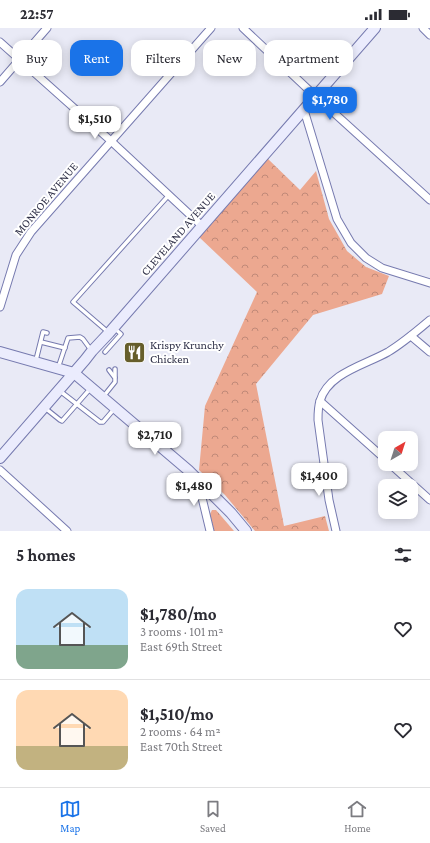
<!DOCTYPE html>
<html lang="en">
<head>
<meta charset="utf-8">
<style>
	body { margin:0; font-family:"Crimson Pro",serif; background:#f7f7f7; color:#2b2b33; height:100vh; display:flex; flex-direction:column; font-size:15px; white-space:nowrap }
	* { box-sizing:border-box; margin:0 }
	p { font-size:13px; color:#7c7c81 }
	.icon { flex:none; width:22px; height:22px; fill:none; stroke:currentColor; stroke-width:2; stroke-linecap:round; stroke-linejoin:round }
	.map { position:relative; height:503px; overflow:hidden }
	.details { display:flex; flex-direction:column; background:#fff; flex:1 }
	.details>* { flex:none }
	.hud { position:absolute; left:12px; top:12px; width:406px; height:36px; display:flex; gap:8px }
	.needle { width:26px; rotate:39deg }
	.fabs { position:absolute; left:378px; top:403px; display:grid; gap:8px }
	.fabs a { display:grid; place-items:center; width:40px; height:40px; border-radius:8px; background:#fff; box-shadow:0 2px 10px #0003; font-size:20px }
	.price { position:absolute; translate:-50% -34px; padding:0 9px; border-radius:8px; background:#fff; color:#222; font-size:13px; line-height:26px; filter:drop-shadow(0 1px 2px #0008) }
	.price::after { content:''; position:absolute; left:50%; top:24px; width:12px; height:9px; margin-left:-6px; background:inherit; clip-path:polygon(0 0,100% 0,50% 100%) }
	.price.selected { background:#1a73e8; color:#fff }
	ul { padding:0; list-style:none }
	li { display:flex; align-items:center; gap:12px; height:100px; padding:0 16px }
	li+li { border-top:1px solid #e1e1e2 }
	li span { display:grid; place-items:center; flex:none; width:112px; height:80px; border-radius:12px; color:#555 }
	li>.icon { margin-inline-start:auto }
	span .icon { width:48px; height:48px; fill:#fffc; stroke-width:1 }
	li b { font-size:17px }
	h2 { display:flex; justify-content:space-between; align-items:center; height:48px; padding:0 16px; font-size:17px }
	.pill { padding:0 14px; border-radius:12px; background:#fff; box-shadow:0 2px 10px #0003; font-size:14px; line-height:36px }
	.pill.selected { background:#1a73e8; color:#fff }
	.status { display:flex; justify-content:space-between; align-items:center; height:28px; padding:0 20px; background:#fff; direction:ltr }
	.status svg { height:11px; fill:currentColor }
	.menu { display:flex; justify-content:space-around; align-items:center; height:56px; border-top:1px solid #e1e1e2; background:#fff; font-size:11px; color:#7c7c81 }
	.menu a { display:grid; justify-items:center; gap:2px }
	.menu .selected { color:#1a73e8 }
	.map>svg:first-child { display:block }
	.grass { fill:url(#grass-tufts) }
	.forest { fill:url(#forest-crowns) }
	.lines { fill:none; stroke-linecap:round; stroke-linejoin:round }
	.lane-casing { stroke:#767aaf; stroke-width:5.5 }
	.street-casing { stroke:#767aaf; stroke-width:9 }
	.secondary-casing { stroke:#767aaf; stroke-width:12 }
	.lane { stroke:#fff; stroke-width:3.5 }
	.street { stroke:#fff; stroke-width:7 }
	.secondary { stroke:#ebecfd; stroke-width:10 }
	.labels { text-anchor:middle; stroke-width:4; stroke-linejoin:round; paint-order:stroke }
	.street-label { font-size:12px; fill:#32334a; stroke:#fff }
	.poi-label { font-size:12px; fill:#32334a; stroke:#fff; text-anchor:start }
</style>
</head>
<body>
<div class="status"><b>22:57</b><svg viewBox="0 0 49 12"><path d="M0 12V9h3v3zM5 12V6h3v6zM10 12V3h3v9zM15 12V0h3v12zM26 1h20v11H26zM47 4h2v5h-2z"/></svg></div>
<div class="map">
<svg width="430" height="503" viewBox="0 0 430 503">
	<defs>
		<pattern id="grass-tufts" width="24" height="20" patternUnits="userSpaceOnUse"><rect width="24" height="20" fill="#eca890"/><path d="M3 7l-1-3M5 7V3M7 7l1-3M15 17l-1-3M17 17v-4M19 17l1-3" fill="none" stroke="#c08978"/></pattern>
		<pattern id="forest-crowns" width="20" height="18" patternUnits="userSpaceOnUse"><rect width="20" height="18" fill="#eca890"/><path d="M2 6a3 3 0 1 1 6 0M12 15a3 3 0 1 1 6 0" fill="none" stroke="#c08978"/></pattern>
	</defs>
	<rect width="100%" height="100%" fill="#e9eaf6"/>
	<polygon class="grass" points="212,482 216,482 234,503 214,503 210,486"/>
	<polygon class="forest" points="267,130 300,162 316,143 329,191 347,223 366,239 389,248 382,266 313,287 256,356 284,498 325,488 329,503 255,503 225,467 199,442 205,378 257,264 199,209"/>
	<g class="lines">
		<defs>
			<g id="lane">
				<polyline points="108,304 73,274 169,167"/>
				<polyline points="41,314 65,320"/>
				<polyline points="105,324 121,306 114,300"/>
				<polyline points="36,332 43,304 47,305"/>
				<polyline points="58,340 68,310 80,309 83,311 91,322"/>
				<polyline points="115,341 115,349"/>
				<polyline points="60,363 100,394 103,394 115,380"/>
				<polyline points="103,369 115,354 115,350 109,342"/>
				<polyline points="45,380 60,392 62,393 90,361"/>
			</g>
			<g id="street">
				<polyline points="243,0 311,64 430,172"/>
				<polyline points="423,0 430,7"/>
				<polyline points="0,14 111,113 202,198"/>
				<polyline points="0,54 47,0"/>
				<polyline points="304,82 337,191 351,215 366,230 382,240 430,255"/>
				<polyline points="0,279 16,227 31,204 211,0"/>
				<polyline points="411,308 430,324"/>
				<polyline points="320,373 385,431"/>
				<polyline points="390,436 430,472"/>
				<polyline points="0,442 67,503"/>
				<polyline points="198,453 210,503"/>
				<path d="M336,503L329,472L318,392C318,386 318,379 320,373C328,345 365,337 388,324C403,315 417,303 430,292"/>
			</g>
			<g id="secondary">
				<polyline points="0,324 74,345 188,442 231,485 246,503"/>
				<polyline points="0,430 85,332 92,323 109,305 375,0"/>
			</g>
		</defs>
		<use href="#lane" class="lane-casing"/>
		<use href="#street" class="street-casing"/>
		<use href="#secondary" class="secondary-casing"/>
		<use href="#lane" class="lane"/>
		<use href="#street" class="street"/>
		<use href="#secondary" class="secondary"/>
	</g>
	<defs>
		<symbol id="restaurant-square" viewBox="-11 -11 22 22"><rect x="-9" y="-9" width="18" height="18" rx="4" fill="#665e2b" stroke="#fff"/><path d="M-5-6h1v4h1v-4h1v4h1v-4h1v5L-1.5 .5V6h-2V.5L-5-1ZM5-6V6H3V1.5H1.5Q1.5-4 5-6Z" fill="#fff"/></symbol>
	</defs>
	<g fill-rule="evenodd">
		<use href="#restaurant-square" x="122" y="312" width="25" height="25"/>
	</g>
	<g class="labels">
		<g class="street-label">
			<text transform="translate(46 171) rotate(-50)" y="4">MONROE AVENUE</text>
			<text transform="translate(178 206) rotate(-49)" y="4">CLEVELAND AVENUE</text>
		</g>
		<g class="poi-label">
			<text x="150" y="321">Krispy Krunchy<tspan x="150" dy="14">Chicken</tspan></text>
		</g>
	</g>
</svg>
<div class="fabs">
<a><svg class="needle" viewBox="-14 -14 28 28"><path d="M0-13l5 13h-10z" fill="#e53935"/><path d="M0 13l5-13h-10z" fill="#7c7c81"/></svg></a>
<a><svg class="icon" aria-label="layers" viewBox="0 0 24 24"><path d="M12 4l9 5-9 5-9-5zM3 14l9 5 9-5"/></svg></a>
</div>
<b class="price selected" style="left:330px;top:93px">$1,780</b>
<b class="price" style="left:95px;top:112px">$1,510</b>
<b class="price" style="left:155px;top:428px">$2,710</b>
<b class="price" style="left:319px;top:469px">$1,400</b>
<b class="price" style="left:194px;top:479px">$1,480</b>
<div class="hud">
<a class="pill">Buy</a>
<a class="pill selected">Rent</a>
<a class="pill">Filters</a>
<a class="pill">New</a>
<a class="pill">Apartment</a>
</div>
</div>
<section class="details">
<h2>5 homes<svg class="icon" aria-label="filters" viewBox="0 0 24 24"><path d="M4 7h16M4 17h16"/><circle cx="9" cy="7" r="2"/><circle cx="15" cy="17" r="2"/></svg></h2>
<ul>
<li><span style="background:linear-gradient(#bfe0f5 70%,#7fa58c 0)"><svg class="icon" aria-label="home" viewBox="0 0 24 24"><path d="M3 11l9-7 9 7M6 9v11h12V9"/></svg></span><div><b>$1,780/mo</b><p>3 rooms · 101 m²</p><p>East 69th Street</p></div><svg class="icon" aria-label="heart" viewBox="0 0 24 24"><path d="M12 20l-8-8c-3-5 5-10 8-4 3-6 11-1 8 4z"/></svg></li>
<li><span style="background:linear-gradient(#ffd9b3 70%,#c2b280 0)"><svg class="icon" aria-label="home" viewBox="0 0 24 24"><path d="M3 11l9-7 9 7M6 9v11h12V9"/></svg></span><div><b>$1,510/mo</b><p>2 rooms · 64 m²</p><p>East 70th Street</p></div><svg class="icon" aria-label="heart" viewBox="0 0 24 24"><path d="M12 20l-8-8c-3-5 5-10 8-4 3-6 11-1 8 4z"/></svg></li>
</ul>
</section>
<nav class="menu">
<a class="selected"><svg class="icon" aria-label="map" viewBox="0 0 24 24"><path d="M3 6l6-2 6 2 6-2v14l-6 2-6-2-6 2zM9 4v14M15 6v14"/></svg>Map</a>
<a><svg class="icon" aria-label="saved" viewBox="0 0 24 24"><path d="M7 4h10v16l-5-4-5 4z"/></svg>Saved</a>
<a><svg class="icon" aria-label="home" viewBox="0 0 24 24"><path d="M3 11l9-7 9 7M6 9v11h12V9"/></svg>Home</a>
</nav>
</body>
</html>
